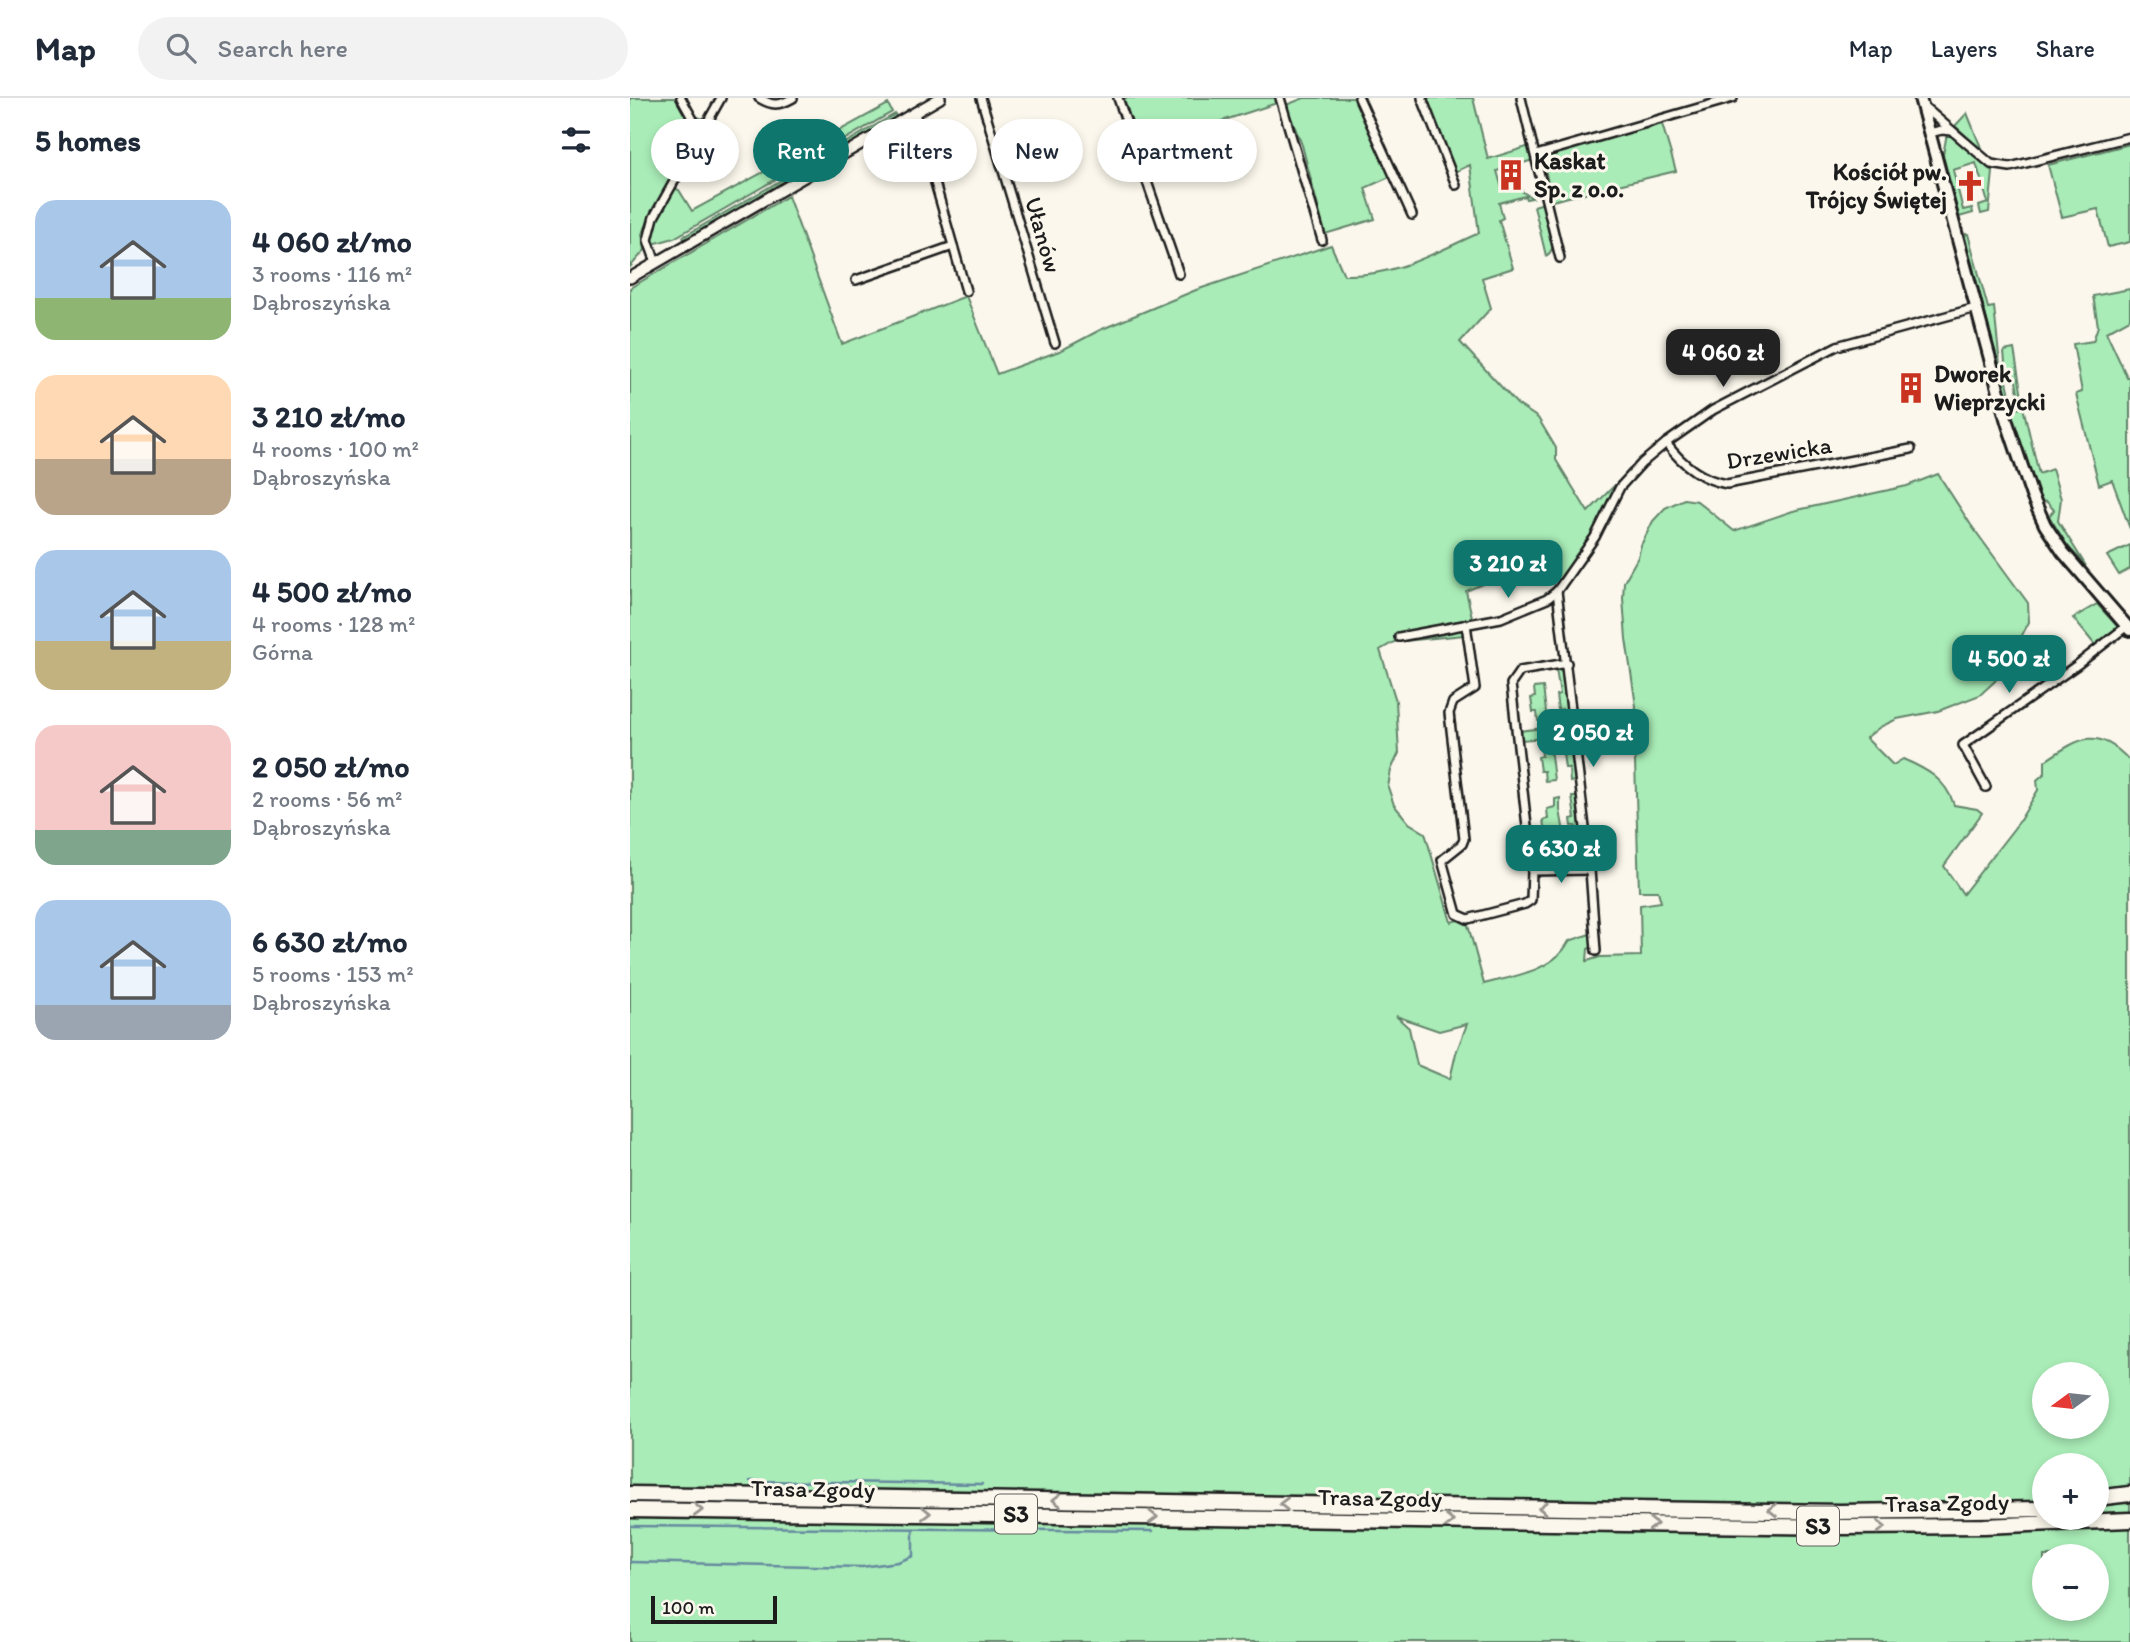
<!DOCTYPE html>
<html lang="en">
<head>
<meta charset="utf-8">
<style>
	body { margin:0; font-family:Itim,sans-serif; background:#f2f2f3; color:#1f2937; height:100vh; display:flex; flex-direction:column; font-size:26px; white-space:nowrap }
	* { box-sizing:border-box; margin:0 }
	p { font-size:23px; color:#747a83 }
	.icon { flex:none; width:38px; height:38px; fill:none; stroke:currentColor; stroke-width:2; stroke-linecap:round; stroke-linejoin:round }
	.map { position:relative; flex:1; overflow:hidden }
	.sheet { display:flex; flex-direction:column; background:#fff; width:630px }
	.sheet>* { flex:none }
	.hud { position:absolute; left:21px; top:21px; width:665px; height:63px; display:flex; gap:14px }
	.needle { width:46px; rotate:255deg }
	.fabs { position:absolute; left:1402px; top:1264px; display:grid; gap:14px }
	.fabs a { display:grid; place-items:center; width:77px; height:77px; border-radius:50%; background:#fff; box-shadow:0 4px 10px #0003; font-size:35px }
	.scale { position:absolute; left:21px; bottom:18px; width:126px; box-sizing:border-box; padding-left:7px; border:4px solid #1c1c1c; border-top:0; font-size:19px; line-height:24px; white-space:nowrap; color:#1c1c1c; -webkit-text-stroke:5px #fbf7ec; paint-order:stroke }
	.price { position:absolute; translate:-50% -60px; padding:0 16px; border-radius:14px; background:#0f766e; color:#fff; font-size:23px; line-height:46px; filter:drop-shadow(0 2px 4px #0008) }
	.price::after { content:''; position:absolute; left:50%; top:42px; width:21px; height:16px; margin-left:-10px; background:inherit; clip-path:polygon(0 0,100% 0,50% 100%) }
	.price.active { background:#222; color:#fff }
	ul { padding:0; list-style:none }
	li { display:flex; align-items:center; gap:21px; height:175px; padding:0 35px }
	li span { display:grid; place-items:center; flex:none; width:196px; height:140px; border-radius:21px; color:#555 }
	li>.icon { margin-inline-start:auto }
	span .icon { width:84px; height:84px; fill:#fffc; stroke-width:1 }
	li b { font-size:30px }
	h2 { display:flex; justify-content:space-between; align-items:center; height:84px; padding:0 35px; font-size:30px }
	.tag { padding:0 24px; border-radius:32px; background:#fff; box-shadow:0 4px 10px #0003; font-size:24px; line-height:63px }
	.tag.active { background:#0f766e; color:#fff }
	header { display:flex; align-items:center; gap:42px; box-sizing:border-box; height:98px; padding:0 35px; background:#fff; border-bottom:2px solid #e0e1e3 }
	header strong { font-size:33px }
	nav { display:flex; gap:38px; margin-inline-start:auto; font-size:24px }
	.search { width:490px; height:63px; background:#f2f2f3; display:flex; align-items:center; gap:18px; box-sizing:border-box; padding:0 24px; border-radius:38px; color:#747a83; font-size:26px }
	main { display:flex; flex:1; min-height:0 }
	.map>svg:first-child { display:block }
	.green { fill:#a9ecb7; stroke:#62846a; stroke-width:2; fill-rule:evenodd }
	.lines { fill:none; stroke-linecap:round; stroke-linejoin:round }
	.stream { stroke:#668a9f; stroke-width:2.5 }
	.minor-casing { stroke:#1c1c1c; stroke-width:12 }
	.tertiary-casing { stroke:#1c1c1c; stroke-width:14 }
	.secondary-casing { stroke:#1c1c1c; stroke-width:16 }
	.motorway-casing { stroke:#1c1c1c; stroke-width:19 }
	.minor { stroke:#fbf7ec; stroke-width:7 }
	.tertiary { stroke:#fbf7ec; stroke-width:9 }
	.secondary { stroke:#fbf7ec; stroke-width:10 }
	.motorway { stroke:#fbf7ec; stroke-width:14 }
	.oneway { stroke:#97948e }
	.labels { text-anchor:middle; stroke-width:6; stroke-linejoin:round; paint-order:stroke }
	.shield { fill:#fbf7ec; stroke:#5f5e5a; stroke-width:2 }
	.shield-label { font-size:23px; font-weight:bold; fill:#1c1c1c }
	.poi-label { font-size:24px; font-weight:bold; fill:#1c1c1c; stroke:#fbf7ec; text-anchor:start }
	.street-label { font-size:24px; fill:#1c1c1c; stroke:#fbf7ec }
</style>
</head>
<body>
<header>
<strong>Map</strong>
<div class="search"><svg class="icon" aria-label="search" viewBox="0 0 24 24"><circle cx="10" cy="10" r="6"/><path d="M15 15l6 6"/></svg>Search here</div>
<nav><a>Map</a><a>Layers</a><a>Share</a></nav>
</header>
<main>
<section class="sheet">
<h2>5 homes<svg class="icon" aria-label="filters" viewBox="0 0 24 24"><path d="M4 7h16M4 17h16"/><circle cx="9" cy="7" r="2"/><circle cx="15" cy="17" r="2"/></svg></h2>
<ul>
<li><span style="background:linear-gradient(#a9c7e8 70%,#8fb573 0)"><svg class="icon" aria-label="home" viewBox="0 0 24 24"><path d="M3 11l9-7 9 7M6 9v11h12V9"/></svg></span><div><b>4 060 zł/mo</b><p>3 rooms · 116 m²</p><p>Dąbroszyńska</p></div></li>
<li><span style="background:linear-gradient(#ffd9b3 60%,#b9a48a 0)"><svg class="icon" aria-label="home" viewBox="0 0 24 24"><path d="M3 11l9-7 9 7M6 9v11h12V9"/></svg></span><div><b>3 210 zł/mo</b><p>4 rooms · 100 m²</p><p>Dąbroszyńska</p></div></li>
<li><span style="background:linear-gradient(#a9c7e8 65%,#c2b280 0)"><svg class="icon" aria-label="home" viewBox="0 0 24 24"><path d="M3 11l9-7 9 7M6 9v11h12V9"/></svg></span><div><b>4 500 zł/mo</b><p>4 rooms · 128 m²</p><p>Górna</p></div></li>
<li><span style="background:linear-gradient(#f6c9c9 75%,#7fa58c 0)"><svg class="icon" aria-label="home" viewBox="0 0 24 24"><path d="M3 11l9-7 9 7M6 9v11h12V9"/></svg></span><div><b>2 050 zł/mo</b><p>2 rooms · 56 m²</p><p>Dąbroszyńska</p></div></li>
<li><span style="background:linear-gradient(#a9c7e8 75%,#9aa5b1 0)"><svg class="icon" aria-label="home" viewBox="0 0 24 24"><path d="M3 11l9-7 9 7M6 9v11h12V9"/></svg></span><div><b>6 630 zł/mo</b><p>5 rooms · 153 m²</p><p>Dąbroszyńska</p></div></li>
</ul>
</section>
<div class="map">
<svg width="1500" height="1544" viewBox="0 0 1500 1544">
	<rect width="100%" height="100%" fill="#fbf7ec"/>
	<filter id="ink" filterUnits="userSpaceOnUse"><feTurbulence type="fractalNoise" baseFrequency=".0143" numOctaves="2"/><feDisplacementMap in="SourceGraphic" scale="14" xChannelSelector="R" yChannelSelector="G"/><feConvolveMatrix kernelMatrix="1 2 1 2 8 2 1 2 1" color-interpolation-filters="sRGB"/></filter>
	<g filter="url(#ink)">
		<g class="green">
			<polygon points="0,0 55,0 63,17 73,21 12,136 15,152 0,169"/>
			<polygon points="494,0 646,0 647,5 509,50"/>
			<polygon points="674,0 727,0 762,78 735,90 745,121 695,136 672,47 656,7"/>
			<path d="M796,0H843L858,61L900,48L903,62L867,73L872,90L887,86L893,94L902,100L896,101L895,98L869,105L873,120L869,122L883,170L852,180L861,210L830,244L887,306L908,320L926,350V362L958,414L991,381L955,448L929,482L906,463L836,493L842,519L834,537L764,544L750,552L766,603L769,655L761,672L758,689L764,707L779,725L795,735L821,824L828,822L838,827L854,886C884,878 924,873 939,843L963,835V849L958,851L957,863L970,859L1011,858L1010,807L1031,804L1028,793H1009L1004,631L1006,608L996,541L993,500L994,484L1008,459L1011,447L1023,423L1035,410L1054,401L1067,403L1104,433L1163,413L1277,388L1308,376L1341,427L1398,505L1399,524L1380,560L1365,583L1350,597L1308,613L1267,621L1250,629L1236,640L1263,667L1273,661C1296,671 1316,681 1324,707L1347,711L1352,715L1314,768L1333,796L1389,724L1408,692L1407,682L1415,675V663C1451,639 1467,628 1500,663V1544H0V190L158,98L212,246L336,198L367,276L432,252L470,232L566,192L701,147L714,177C764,179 804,155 849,135L840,67L825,74ZM766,918L809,933L837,926L826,955L820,981L787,967L779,930ZM1414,1276H1466V1328H1414ZM1414,1367H1466V1419H1414ZM1414,1458H1466V1510H1414Z"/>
			<polygon points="258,6 262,14 44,140 23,146 24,128 44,90 49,92 62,113"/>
			<polygon points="1337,15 1352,52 1325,28"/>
			<polygon points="265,16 266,19 55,143 53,139"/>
			<polygon points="1032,26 1046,73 922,103 913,62 916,57"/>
			<polygon points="1317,35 1320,35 1363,74 1359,114 1351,116 1349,108 1358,105 1346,65 1323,72 1333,112 1342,110 1343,115 1329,119 1313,57"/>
			<polygon points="1500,46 1500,144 1478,149 1468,111 1432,119 1418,67"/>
			<path d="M914,105C918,120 932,148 916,158L904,108Z"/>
			<polygon points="1336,136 1338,136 1358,210 1364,209 1370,267 1375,264 1374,253 1384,251 1392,299 1389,300 1385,278 1376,279 1381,301 1378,304 1335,139"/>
			<polygon points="1500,191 1500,221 1476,234 1497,279 1500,279 1500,431 1482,382 1469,387 1446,296 1452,294 1443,246 1463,243 1468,228 1463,198"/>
			<polygon points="1393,309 1409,376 1422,371 1431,401 1428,423 1456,468 1437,447 1419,418 1424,412 1417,404 1411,403 1391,349 1381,313"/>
			<polygon points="1500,447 1500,471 1489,477 1477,458"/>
			<polygon points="1467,506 1488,529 1465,547 1443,520"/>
			<polygon points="926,571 932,571 945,683 940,684 939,670 935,670 933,656 937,655 936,649 933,649 932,639 890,642 889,633 931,628 929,618 932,617 932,611 928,612 926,597 930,596"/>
			<polygon points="913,589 917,622 908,623 907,614 903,614 901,600 905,599 904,590"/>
			<polygon points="920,649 924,682 915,683 914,673 910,673 908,659 912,658 911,650"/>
			<polygon points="942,699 948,699 953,752 949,753 946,728 942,728 941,721 945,720"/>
			<polygon points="930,700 930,712 935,740 932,744 934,767 908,769 904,761 931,758 930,750 922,751 921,741 916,741 913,722 918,721 917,711 925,709 925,701"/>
		</g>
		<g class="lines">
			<g class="stream">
				<polyline points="120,1383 352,1386"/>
				<polyline points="0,1428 523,1433"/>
				<polyline points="0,1464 232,1469 268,1464 283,1458 283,1431"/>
			</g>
			<defs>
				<g id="minor">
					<polyline points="51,0 71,36"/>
					<path d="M129,0C142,8 149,8 163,0"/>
					<polyline points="351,0 425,245"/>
					<polyline points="488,0 549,176"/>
					<polyline points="650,0 692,142"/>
					<polyline points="729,0 782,117"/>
					<polyline points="792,0 826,87"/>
					<polyline points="891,0 930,160"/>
					<polyline points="1292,7 1361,66 1380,69 1500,39"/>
					<polyline points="285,15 336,193"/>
					<polyline points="1299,35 1312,32 1322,33"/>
					<polyline points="906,57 1103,0"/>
					<polyline points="26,165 18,142 24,119 91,0"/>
					<polyline points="226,182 323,148"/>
					<path d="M1036,345C1051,365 1072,382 1097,386L1281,351"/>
					<polyline points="927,493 960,772 966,853"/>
					<polyline points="836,526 845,590 823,604 819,615 834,741 832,746 812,762 827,816 838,821 895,806 901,802 902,773 881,586 890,573 937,565"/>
					<polyline points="769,539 871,520 917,501 927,493 965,439 990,389 1012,365 1036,345 1083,312 1207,248 1346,210"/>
					<polyline points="1356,689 1333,647 1447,567 1497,528"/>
					<polyline points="902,773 960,772"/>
				</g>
				<polyline id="tertiary" points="0,180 310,0"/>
				<polyline id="secondary" points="1290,0 1377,324 1402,398 1415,427 1433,454 1500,532"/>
				<g id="motorway">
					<polyline points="0,1396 1210,1414 1414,1411"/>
					<polyline points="1466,1400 1500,1396"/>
					<polyline points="0,1412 1214,1429 1354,1428 1500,1422"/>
				</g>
			</defs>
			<use href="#minor" class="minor-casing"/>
			<use href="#tertiary" class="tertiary-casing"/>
			<use href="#secondary" class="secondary-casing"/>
			<use href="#motorway" class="motorway-casing"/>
			<use href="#minor" class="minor"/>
			<use href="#tertiary" class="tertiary"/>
			<use href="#secondary" class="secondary"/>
			<use href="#motorway" class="motorway"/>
		</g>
		<defs><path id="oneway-chevron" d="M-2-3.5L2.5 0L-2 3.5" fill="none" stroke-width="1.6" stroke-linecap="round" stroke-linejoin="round" transform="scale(1.75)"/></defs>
		<g class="oneway">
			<use href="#oneway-chevron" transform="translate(427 1402) rotate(-179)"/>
			<use href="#oneway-chevron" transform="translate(654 1406) rotate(-179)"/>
			<use href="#oneway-chevron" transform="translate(913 1410) rotate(-179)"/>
			<use href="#oneway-chevron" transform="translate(68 1412) rotate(1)"/>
			<use href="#oneway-chevron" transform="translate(1143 1412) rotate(-179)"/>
			<use href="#oneway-chevron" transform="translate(296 1415) rotate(1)"/>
			<use href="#oneway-chevron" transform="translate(523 1419) rotate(1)"/>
			<use href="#oneway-chevron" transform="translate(819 1423) rotate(1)"/>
			<use href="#oneway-chevron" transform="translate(1023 1426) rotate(1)"/>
			<use href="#oneway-chevron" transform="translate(1251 1429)"/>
		</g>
	</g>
	<defs>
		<symbol id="building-bare" viewBox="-9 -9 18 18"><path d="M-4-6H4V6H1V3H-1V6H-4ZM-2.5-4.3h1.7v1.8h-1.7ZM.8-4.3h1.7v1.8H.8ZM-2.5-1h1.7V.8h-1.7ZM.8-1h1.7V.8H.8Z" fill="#c8321e" stroke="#fbf7ec" stroke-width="2.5" paint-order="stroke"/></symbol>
		<symbol id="church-bare" viewBox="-9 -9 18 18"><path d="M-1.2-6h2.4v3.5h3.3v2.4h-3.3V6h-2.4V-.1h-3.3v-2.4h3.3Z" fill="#c8321e" stroke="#fbf7ec" stroke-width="2.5" paint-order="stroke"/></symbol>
	</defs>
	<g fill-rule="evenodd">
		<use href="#building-bare" x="859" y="55" width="44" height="44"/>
		<use href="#church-bare" x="1318" y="66" width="44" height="44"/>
		<use href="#building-bare" x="1259" y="268" width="44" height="44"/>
	</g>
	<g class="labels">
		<g class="shield">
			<rect x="365" y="1396.5" width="42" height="39" rx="5"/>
			<rect x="1167" y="1408.5" width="42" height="39" rx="5"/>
		</g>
		<g class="shield-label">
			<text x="386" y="1424">S3</text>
			<text x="1188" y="1436">S3</text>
		</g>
		<g class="poi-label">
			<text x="904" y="71">Kaskat<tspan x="904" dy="28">Sp. z o.o.</tspan></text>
			<text x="1317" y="82" text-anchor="end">Kościół pw.<tspan x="1317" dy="28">Trójcy Świętej</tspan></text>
			<text x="1304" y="284">Dworek<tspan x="1304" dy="28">Wieprzycki</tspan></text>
		</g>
		<g class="street-label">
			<text transform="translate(413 137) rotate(74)" y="8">Ułanów</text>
			<text transform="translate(1149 355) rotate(-9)" y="8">Drzewicka</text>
			<text transform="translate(183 1391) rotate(1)" y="8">Trasa Zgody</text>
			<text transform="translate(750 1400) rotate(1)" y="8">Trasa Zgody</text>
			<text transform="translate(1317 1405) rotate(-1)" y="8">Trasa Zgody</text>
		</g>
	</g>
</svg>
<div class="fabs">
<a><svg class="needle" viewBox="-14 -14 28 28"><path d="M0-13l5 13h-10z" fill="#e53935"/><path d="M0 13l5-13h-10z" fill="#747a83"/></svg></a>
<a>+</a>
<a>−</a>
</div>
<div class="scale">100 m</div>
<b class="price active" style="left:1093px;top:291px">4 060 zł</b>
<b class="price" style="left:878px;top:502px">3 210 zł</b>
<b class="price" style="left:1379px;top:597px">4 500 zł</b>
<b class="price" style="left:963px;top:671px">2 050 zł</b>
<b class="price" style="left:931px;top:787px">6 630 zł</b>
<div class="hud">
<a class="tag">Buy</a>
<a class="tag active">Rent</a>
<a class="tag">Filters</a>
<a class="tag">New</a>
<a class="tag">Apartment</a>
</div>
</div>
</main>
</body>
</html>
